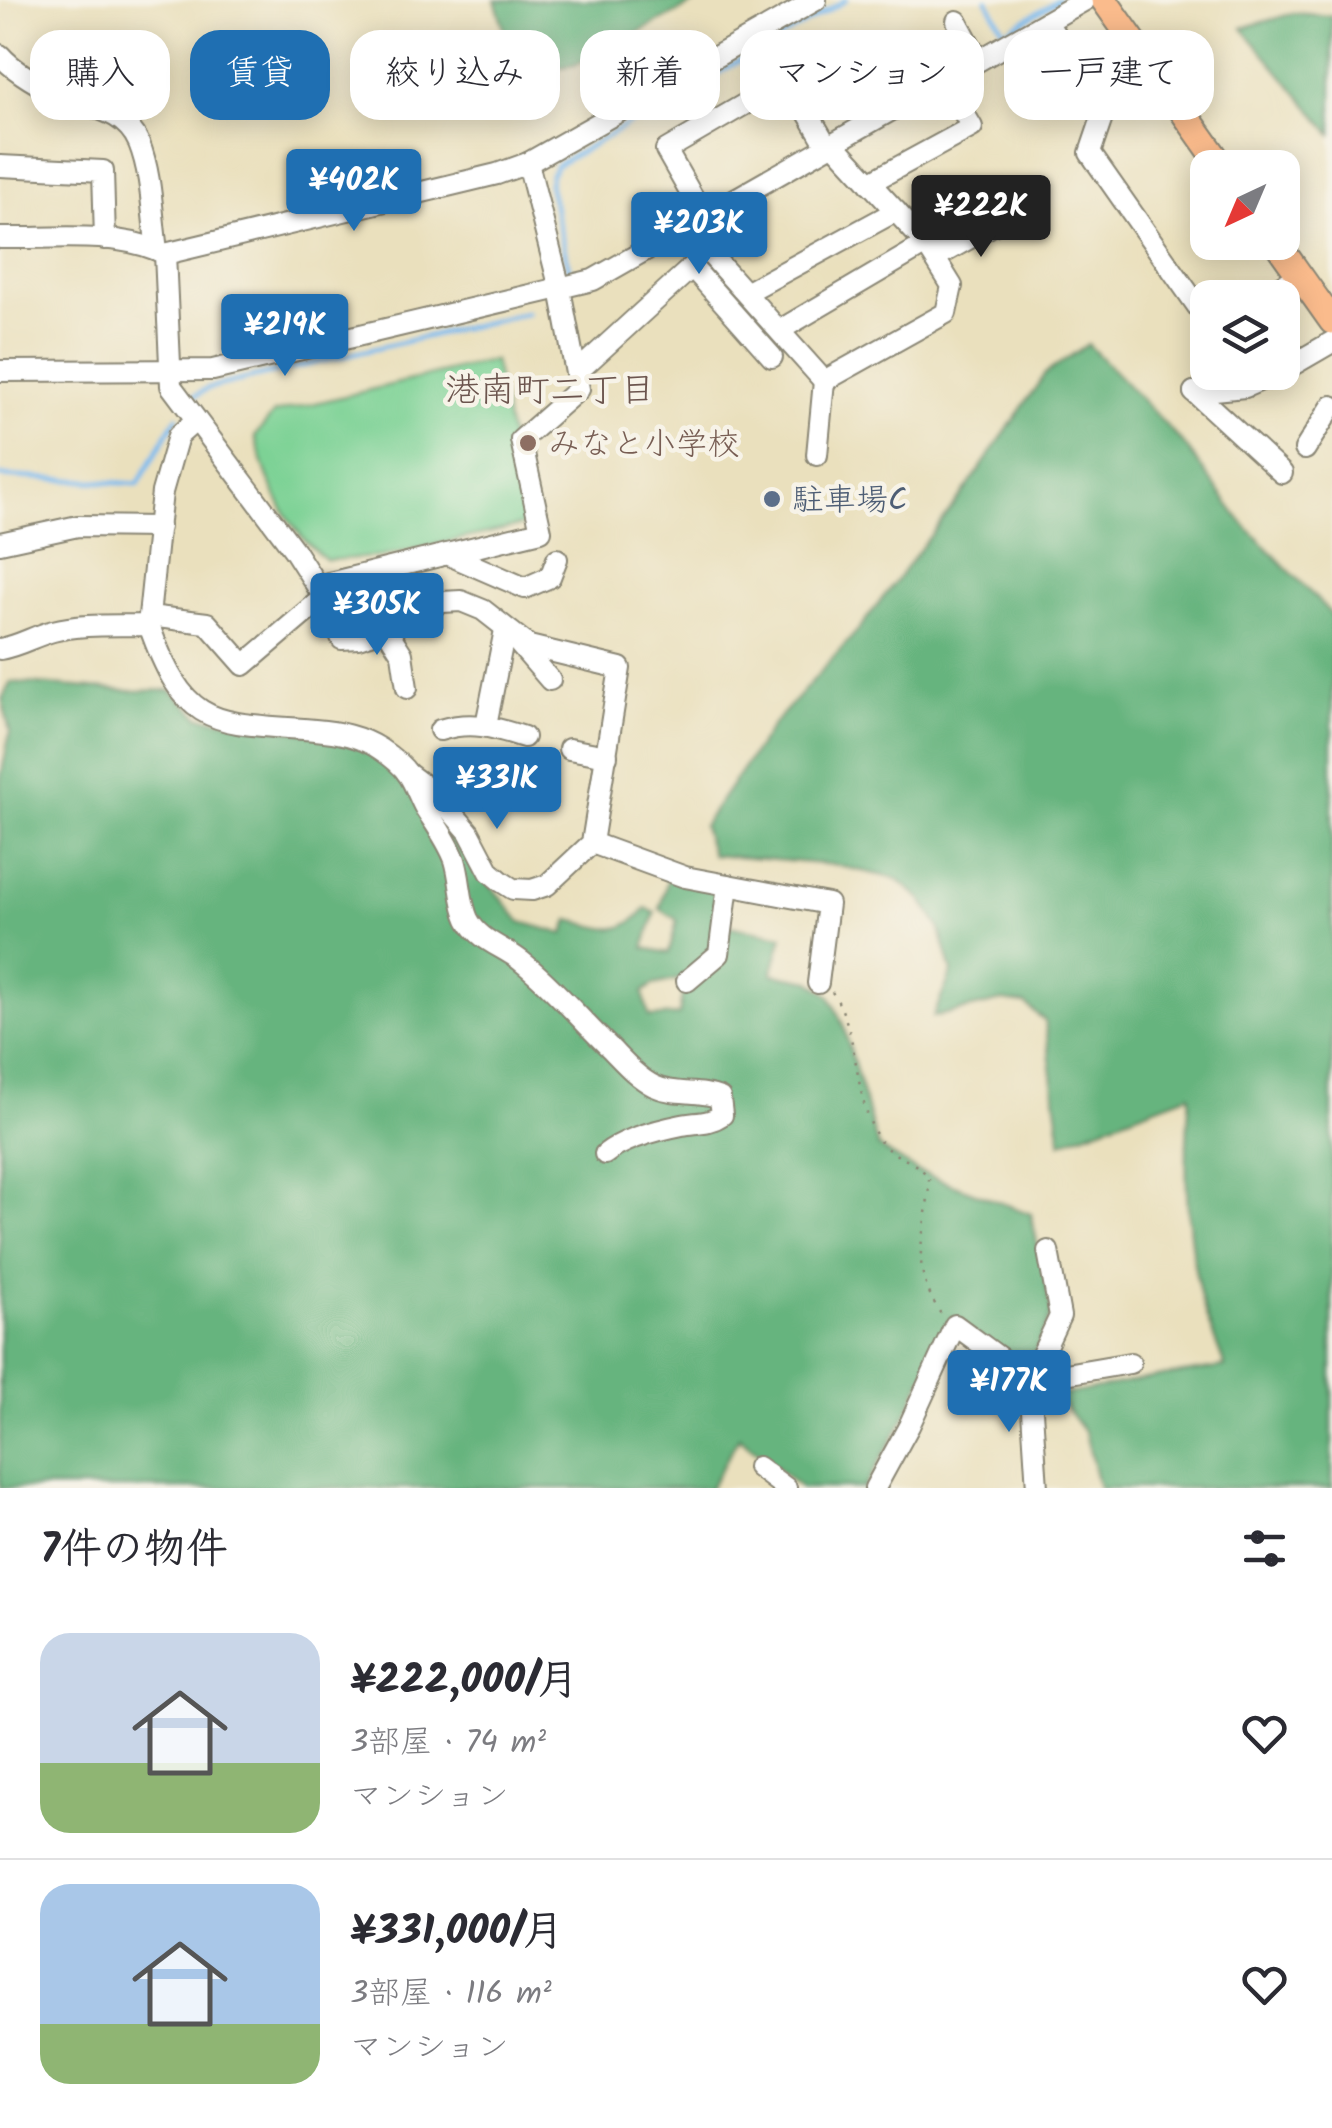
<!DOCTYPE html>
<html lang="ja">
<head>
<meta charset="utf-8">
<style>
	body { margin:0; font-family:Kalam,"Klee One",sans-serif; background:#f2f2f3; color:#2b2b33; height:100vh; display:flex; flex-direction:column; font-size:38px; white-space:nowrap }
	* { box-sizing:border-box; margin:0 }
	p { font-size:32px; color:#7c7c81 }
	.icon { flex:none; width:55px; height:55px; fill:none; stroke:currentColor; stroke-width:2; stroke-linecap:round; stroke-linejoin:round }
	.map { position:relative; height:1488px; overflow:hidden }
	.panel { display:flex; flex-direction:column; background:#fff; flex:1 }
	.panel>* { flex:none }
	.guide { position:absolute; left:30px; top:30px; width:1272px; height:90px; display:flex; gap:20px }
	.needle { width:65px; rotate:224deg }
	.fabs { position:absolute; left:1190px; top:150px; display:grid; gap:20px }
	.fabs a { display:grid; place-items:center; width:110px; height:110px; border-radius:20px; background:#fff; box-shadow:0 5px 25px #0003; font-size:50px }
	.price { position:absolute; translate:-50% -85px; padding:0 22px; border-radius:10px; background:#1f6fb2; color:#fff; font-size:32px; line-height:65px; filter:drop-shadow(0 2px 5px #0008) }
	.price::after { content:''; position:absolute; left:50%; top:60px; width:30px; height:22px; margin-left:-15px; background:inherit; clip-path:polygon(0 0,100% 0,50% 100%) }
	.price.on { background:#222; color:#fff }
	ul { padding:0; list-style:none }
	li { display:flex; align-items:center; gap:30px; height:250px; padding:0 40px }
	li+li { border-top:2px solid #e1e1e2 }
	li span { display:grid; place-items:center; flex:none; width:280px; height:200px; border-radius:30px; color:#555 }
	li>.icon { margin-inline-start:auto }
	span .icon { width:120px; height:120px; fill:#fffc; stroke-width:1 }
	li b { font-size:42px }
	h2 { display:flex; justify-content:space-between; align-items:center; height:120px; padding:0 40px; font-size:42px }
	.pill { padding:0 35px; border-radius:30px; background:#fff; box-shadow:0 5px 25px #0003; font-size:35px; line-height:90px }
	.pill.on { background:#1f6fb2; color:#fff }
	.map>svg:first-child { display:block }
	.green { fill:#7dd295; stroke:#547e60; stroke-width:2.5 }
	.forest { fill:#66b47e; stroke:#487054; stroke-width:2.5 }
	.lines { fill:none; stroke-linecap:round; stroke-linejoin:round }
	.stream { stroke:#7bbbef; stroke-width:5 }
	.minor-casing { stroke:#8a8674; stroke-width:24 }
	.major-casing { stroke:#8a8674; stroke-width:29 }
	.path { stroke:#8a8674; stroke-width:2.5; stroke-dasharray:2.5 8; stroke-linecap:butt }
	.minor { stroke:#fff; stroke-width:20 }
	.major { stroke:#fabb8c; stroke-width:25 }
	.education-dot { fill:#8d6e63; stroke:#f7f3e8; stroke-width:4 }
	.service-dot { fill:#5c6f8a; stroke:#f7f3e8; stroke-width:4 }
	.labels { text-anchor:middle; stroke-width:9; stroke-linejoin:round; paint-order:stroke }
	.education-label { font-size:32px; fill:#785e54; stroke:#f7f3e8; text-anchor:start }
	.service-label { font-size:32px; fill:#4e5e75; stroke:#f7f3e8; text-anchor:start }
	.neighbourhood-label { font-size:35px; fill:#6c554e; stroke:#f7f3e8 }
</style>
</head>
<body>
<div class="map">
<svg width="1332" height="1488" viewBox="0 0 1332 1488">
	<rect width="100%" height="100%" fill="#f7f3e8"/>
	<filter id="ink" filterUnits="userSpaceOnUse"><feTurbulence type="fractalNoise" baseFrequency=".01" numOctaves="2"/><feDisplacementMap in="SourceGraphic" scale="20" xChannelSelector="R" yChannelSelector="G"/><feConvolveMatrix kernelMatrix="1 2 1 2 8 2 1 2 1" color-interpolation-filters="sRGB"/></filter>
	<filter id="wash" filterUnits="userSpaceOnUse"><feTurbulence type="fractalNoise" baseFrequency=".0048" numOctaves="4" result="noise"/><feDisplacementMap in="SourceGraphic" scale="40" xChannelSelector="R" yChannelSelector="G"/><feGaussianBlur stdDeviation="2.25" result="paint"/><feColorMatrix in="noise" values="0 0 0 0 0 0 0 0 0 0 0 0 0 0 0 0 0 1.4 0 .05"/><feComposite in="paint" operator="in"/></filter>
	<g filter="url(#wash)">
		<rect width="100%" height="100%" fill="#eae0bd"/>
		<path class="green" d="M494,360L528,524L380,557L326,560C287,530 267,484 255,436L274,413Z"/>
		<g class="forest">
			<polygon points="495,0 701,0 575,65 536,71 513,57"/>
			<polygon points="1294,13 1332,16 1332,134 1242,28"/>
			<path d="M1088,344L1184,444L1241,521L1332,615V1488H1099L1085,1433L1057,1396L1156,1377L1225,1367C1217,1343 1205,1319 1200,1294C1185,1229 1184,1160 1190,1094L1061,1142L1045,1021L1025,1004L1002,1001L933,1017L952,972L939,927L922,900L897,879L835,865L712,855L703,826L773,725L859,629L967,488L1045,374Z"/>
			<path d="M11,682L131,691L171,690L200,717L352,739L398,771L466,834L491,886L521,922L564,934L569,920C605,927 619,940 646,908L655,913L644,948L669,953L677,920L660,909L668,878L724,888L717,950L680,979L653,985L643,992L649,1017L679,1015L683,990L722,957L728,926L783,936L772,974L811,981L830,996L843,1025L878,1147L917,1171L1031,1214L1052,1313L1027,1370L951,1318L902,1423L864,1488H801L739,1437L710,1488H0V781L10,732L2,699Z"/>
		</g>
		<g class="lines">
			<g class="stream">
				<polyline points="987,0 1005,32 1058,0"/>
				<polyline points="570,273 549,184 551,174 557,165 846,0"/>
				<polyline points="190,399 208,388 527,313"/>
				<polyline points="0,476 138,484 177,417"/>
			</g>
		</g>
	</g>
	<g filter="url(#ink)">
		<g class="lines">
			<defs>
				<g id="minor">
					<polyline points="957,21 978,60"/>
					<polyline points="1047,22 1104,112 1090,153 1208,321"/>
					<path d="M0,55C14,71 37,84 57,94C87,108 124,108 139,143C152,175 152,216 157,250L165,254L171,386L294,550L324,597L342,639L358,638L386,629L442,602L461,601L483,610L529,646L620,668L592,843L547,885L532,890L513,889L502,882L490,872L469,832L438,796L407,773"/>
					<polyline points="0,166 103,171 105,239"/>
					<polyline points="869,183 972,127 944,79"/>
					<polyline points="704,217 666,150 788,79 827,146"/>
					<polyline points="687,228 824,381 946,313 952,286 926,244"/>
					<path d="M0,238C51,239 109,231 157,250"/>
					<polyline points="165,254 497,174 528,163 816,0"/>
					<polyline points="936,257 1002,220"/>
					<polyline points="747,292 896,211"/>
					<polyline points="1264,298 1299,275"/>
					<polyline points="780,330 926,244 833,143"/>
					<polyline points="0,371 213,370 593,280 1085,0"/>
					<polyline points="1282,371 1332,342"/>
					<polyline points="576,373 692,267 772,357"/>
					<polyline points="1194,392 1282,473"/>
					<polyline points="1194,392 1245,387 1279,372"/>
					<polyline points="195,421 178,436 162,492 149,616 207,623 244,665 324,597"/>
					<polyline points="1305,449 1332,406"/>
					<polyline points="817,455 824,381"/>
					<polyline points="0,543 78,526 159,527"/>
					<polyline points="447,554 525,588 550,577 557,559"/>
					<polyline points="317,586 541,531 521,440 579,389 560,289 528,163"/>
					<path d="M149,625C186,731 215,722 315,730C338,732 360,736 380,749C389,755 402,765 408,774C415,784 419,797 425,808C436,825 448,841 455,860C461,879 460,902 468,919C479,941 504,947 521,961C553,986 579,1018 608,1046C622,1060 636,1077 654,1086C675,1096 699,1089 720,1098L722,1115C709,1124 697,1122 682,1125C657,1130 625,1138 605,1154"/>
					<polyline points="386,629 402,654 407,688"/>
					<polyline points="519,644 550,680"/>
					<path d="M0,649C19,646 34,636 53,631C83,623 117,626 149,625V616"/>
					<polyline points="486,725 505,630"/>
					<path d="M440,730C471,720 493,727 524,737"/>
					<polyline points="569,749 607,756"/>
					<polyline points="592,843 685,877 828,904 818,983"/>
					<polyline points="687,981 719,954 728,885"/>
					<polyline points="758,1467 786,1488"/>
					<polyline points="875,1488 909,1426 955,1325 1030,1380 1130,1363"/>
					<polyline points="1037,1488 1030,1380 1060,1316 1048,1251"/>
				</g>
				<g id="major">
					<polyline points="1104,0 1223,168"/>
					<polyline points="1276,242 1332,321"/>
				</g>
			</defs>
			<use href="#minor" class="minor-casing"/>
			<use href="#major" class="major-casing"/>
			<path class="path" d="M832,992C862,1035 851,1097 880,1141C892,1159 918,1159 929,1179C928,1238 905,1258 941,1314"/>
			<use href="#minor" class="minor"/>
			<use href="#major" class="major"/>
		</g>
	</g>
	<circle class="education-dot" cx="528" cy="443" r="10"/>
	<circle class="service-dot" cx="772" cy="499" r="10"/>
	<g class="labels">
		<g class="education-label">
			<text x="548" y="454">みなと小学校</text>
		</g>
		<g class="service-label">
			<text x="792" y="510">駐車場C</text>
		</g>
		<g class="neighbourhood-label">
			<text x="550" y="401">港南町二丁目</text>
		</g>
	</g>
</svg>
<div class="fabs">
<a><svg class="needle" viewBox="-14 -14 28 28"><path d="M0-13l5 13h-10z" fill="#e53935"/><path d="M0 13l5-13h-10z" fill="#7c7c81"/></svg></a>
<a><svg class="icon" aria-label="layers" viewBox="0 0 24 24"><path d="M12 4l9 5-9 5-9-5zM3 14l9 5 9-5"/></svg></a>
</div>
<b class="price" style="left:354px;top:234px">¥402K</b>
<b class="price on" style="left:981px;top:260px">¥222K</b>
<b class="price" style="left:699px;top:277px">¥203K</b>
<b class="price" style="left:285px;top:379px">¥219K</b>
<b class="price" style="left:377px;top:658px">¥305K</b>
<b class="price" style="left:497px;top:832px">¥331K</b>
<b class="price" style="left:1009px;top:1435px">¥177K</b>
<div class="guide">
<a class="pill">購入</a>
<a class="pill on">賃貸</a>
<a class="pill">絞り込み</a>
<a class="pill">新着</a>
<a class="pill">マンション</a>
<a class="pill">一戸建て</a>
</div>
</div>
<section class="panel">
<h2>7件の物件<svg class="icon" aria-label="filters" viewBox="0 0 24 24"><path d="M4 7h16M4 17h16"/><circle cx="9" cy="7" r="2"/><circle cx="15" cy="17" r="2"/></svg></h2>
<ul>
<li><span style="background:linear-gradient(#c9d6e8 65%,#8fb573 0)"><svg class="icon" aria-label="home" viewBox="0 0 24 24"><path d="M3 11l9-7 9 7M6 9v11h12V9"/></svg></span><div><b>¥222,000/月</b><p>3部屋 · 74 m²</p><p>マンション</p></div><svg class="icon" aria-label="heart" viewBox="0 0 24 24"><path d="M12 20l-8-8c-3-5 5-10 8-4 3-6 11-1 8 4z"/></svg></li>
<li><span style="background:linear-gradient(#a9c7e8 70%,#8fb573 0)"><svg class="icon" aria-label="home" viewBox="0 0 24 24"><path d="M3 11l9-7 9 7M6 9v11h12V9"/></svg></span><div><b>¥331,000/月</b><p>3部屋 · 116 m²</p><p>マンション</p></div><svg class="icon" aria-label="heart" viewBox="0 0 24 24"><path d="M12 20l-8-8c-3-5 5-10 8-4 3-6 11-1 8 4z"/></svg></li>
</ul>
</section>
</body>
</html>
